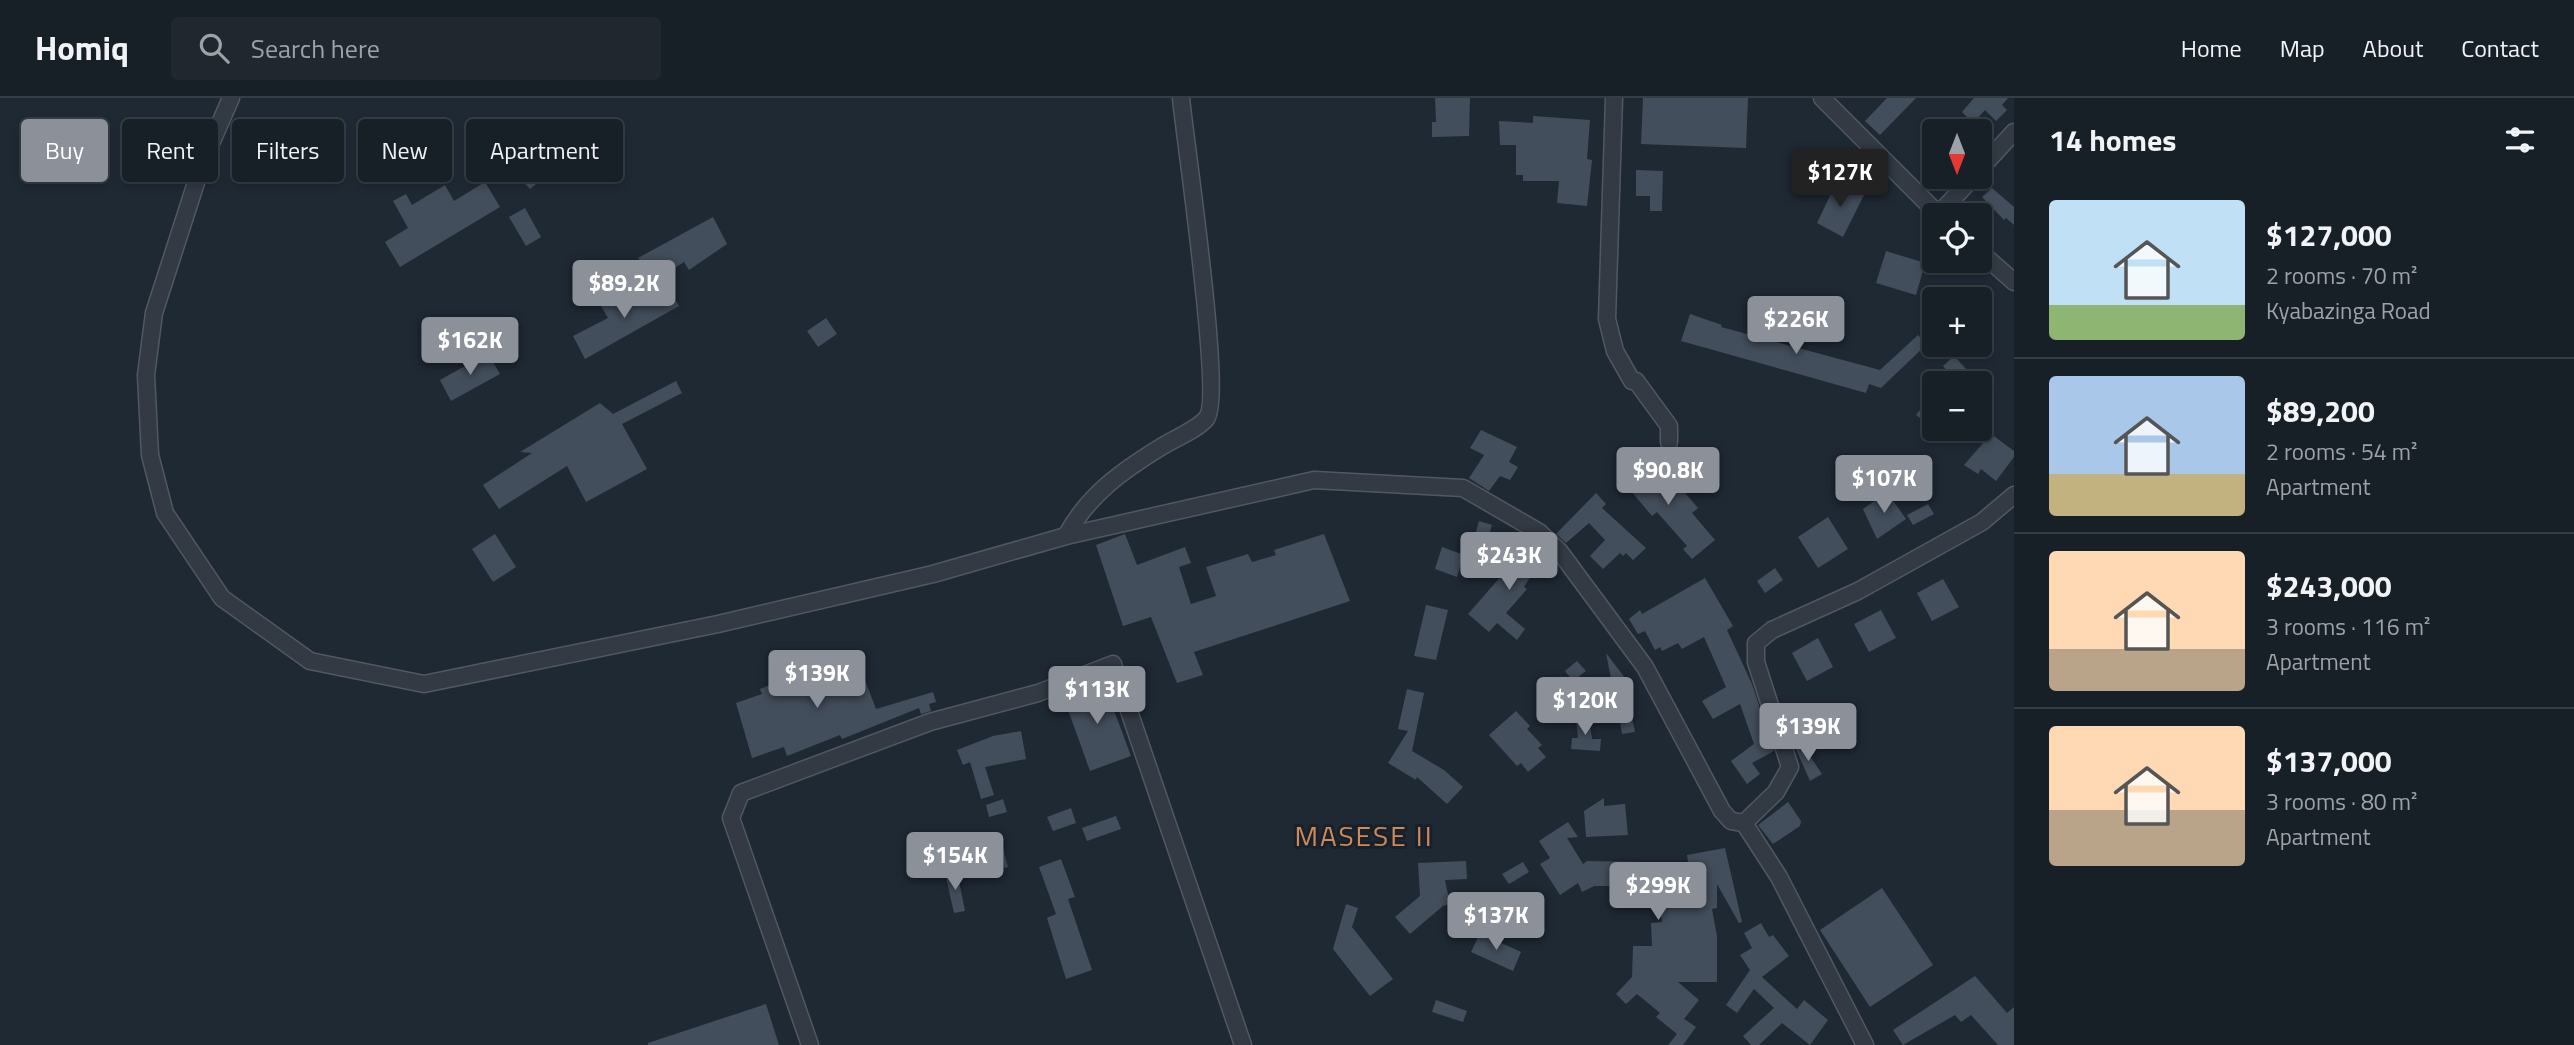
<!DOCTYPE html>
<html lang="en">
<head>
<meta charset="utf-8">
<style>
	body { margin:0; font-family:"Titillium Web",sans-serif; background:#20272f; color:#f1f3f6; height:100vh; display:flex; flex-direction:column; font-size:26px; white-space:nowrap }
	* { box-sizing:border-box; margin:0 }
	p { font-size:23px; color:#9ea2a7 }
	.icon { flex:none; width:38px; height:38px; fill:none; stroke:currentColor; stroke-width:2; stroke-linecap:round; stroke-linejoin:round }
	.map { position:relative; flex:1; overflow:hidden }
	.details { display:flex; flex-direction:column; background:#171f27; width:560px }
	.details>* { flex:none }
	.banner { position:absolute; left:21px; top:21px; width:665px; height:63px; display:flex; gap:14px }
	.needle { width:46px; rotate:180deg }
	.buttons { position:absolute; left:1922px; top:21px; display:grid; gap:14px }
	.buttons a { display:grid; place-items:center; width:70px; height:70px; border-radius:7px; background:#171f27; box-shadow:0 4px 10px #0003,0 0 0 2px #363d44; font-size:35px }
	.price { position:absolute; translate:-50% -60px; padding:0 16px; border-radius:7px; background:#8c9099; color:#fff; font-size:23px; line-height:46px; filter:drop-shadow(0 2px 4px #0008) }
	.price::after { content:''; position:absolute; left:50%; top:42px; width:21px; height:16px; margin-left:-10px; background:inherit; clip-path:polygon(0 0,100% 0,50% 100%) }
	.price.current { background:#222; color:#fff }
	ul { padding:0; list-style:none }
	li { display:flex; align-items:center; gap:21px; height:175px; padding:0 35px }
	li+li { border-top:2px solid #363d44 }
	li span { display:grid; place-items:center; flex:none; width:196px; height:140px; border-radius:7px; color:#555 }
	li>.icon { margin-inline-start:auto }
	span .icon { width:84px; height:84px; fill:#fffc; stroke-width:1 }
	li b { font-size:30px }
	h2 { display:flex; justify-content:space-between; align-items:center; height:84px; padding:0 35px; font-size:30px }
	.pill { padding:0 24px; border-radius:7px; background:#171f27; box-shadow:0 4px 10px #0003,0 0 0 2px #363d44; font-size:24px; line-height:63px }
	.pill.current { background:#8c9099; color:#fff }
	header { display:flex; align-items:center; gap:42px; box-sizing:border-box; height:98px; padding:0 35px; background:#171f27; border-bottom:2px solid #363d44 }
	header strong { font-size:33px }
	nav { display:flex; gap:38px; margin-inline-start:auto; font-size:24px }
	.search { width:490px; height:63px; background:#20272f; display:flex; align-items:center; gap:18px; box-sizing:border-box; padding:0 24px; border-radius:7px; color:#9ea2a7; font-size:26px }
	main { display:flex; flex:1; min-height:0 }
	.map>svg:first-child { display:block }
	.building { fill:#434e5c }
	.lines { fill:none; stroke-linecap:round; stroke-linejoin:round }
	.minor-casing { stroke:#505863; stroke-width:19 }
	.minor { stroke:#333a44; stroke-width:16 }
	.labels { text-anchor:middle; stroke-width:6; stroke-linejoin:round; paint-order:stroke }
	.quarter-label { font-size:28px; letter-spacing:2px; fill:#cd8a5c; stroke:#182029 }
</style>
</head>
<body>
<header>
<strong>Homiq</strong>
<div class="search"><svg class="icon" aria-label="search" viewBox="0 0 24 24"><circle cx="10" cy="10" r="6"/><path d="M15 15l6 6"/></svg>Search here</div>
<nav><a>Home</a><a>Map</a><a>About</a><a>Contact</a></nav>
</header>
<main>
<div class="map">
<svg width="2014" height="947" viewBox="0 0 2014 947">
	<rect width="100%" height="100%" fill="#1f2934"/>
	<g class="building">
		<polygon points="1435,0 1470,0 1469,38 1432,39 1432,24 1436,24"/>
		<polygon points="1643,0 1748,0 1746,50 1641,46"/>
		<polygon points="1887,0 1916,0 1880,37 1865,23"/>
		<polygon points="1974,0 2008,0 2002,7 2007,12 1996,23 1985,12 1973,25 1962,14"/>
		<polygon points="1533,18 1590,22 1587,61 1592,62 1587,108 1557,105 1559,83 1523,83 1523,77 1516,77 1516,47 1500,47 1499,23 1533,25"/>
		<polygon points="539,67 547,77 530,91 522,82"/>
		<polygon points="1636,72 1663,73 1662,113 1650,113 1650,98 1636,98"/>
		<polygon points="485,84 500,109 400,169 385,144 408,130 393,103 406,96 412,107 445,87 454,103"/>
		<polygon points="1836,85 1864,97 1843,139 1817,125"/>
		<polygon points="1992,90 2014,109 2014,127 2006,120 2004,122 1982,99"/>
		<polygon points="525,110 541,139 526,148 509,119"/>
		<polygon points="713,119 727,146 689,172 684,164 654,183 638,160"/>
		<polygon points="1886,153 1925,165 1916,197 1876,185"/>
		<polygon points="667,188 679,208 585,261 573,238 608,220 598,203 617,192 627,209"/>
		<polygon points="1690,216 1722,227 1721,229 1880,272 1918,237 1927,246 1881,290 1869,286 1866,295 1681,243"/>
		<polygon points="826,220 837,236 818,249 807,233"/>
		<polygon points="488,255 500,276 451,303 440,282"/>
		<polygon points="1954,258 1968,273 1956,283 1943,268"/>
		<polygon points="676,283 682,295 622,326 647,371 586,404 567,368 499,411 483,387 532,355 520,354 600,305 613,316"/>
		<polygon points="1934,294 1934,331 1916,317"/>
		<polygon points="1481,332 1517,349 1509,364 1518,369 1510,382 1500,378 1489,393 1469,380 1484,357 1470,350"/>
		<polygon points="1991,336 2014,353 2014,359 1996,383 1981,371 1978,376 1964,367"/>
		<polygon points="1645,359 1671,397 1680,389 1698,410 1692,415 1715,442 1692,461 1683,451 1687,448 1657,414 1652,418 1620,380"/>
		<polygon points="1887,394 1906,421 1877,441 1863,411"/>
		<polygon points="1596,395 1606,406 1602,410 1646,450 1633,462 1626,455 1623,458 1620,455 1603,471 1590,458 1605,442 1589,425 1566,445 1556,436"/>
		<polygon points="1928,406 1934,416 1913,427 1907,417"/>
		<polygon points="1828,419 1848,451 1818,470 1798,439"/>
		<polygon points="1479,423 1492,427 1486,448 1473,444"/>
		<polygon points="495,436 516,469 493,484 472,451"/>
		<polygon points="1125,436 1137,467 1185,449 1191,465 1179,469 1191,506 1216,498 1206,469 1248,456 1252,464 1276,457 1274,452 1324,436 1350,503 1194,554 1203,577 1177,585 1151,519 1123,528 1096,447"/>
		<polygon points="1535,444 1551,460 1529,481 1524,489 1527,491 1506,515 1525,531 1517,542 1497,525 1489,534 1468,516 1516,461 1514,460"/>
		<polygon points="1442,449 1464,457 1457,479 1435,471"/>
		<polygon points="1775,470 1783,482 1765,495 1757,483"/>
		<polygon points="1705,480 1733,528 1727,532 1752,586 1774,653 1752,665 1760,676 1747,686 1731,663 1754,646 1740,606 1713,621 1702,603 1726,589 1704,539 1682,551 1678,545 1662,553 1660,549 1655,552 1645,533 1638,536 1629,521 1640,512 1642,516"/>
		<polygon points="1943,481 1959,509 1932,523 1917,495"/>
		<polygon points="1426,507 1448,512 1436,562 1414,558"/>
		<polygon points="1881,512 1896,540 1869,554 1854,526"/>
		<polygon points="1818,540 1833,569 1807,583 1792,555"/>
		<polygon points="1606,555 1632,589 1615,601"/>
		<polygon points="857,561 876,611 933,594 936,604 929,606 931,613 921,616 919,610 842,641 840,637 787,658 784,649 752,660 736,605 762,596 760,591 802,574 805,581"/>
		<polygon points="1577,563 1586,573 1573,583 1565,573"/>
		<polygon points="1103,583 1131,658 1090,673 1063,598"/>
		<polygon points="1407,591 1424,595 1412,653 1444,672 1463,689 1447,706 1417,679 1416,682 1388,665 1408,633 1398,631"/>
		<polygon points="1630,611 1635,634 1622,636 1618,613"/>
		<polygon points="1516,613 1530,628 1527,631 1542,647 1538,650 1546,659 1528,674 1521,665 1517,668 1489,637"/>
		<polygon points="1589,618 1592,641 1601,641 1600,653 1571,651 1572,640 1578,640 1576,621"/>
		<polygon points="1021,633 1026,661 985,669 994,697 981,701 970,664 963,667 957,652 993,638"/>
		<polygon points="1801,645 1822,676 1810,683 1795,649"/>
		<polygon points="1604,700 1604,708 1625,706 1628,737 1586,739 1584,713"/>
		<polygon points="1003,701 1007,714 989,719 986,707"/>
		<polygon points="1788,704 1801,723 1800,728 1773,746 1758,727"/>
		<polygon points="1071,710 1076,725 1053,733 1047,719"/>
		<polygon points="1116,718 1121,731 1087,743 1082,730"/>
		<polygon points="1568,724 1578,739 1567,740 1583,766 1587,763 1640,764 1640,784 1689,770 1687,757 1725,750 1742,824 1739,825 1717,786 1717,810 1712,811 1717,838 1717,884 1678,884 1699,902 1684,921 1696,929 1683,947 1668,947 1677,936 1656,919 1660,915 1637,896 1626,906 1616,896 1632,879 1633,848 1652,848 1651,825 1662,824 1659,802 1610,802 1610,788 1594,788 1582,794 1578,785 1560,797 1540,766 1550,760 1539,743"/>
		<polygon points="1001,742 1008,769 985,775 978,748"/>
		<polygon points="1061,761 1075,799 1068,801 1092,872 1066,881 1047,820 1056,816 1039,769"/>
		<polygon points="1466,763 1467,781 1445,782 1450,806 1443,808 1410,836 1395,819 1420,798 1418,765"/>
		<polygon points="1523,764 1529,774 1509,786 1502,776"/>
		<polygon points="957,773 965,813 954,815 945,775"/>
		<polygon points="1882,790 1933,867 1870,909 1820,832"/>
		<polygon points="1346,806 1358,810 1352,829 1393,881 1370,898 1333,851"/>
		<polygon points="1761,825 1769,839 1773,837 1789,858 1762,879 1797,911 1804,902 1828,922 1810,947 1782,925 1759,947 1751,947 1743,938 1774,910 1754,891 1737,915 1726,907 1750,872 1740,857 1752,850 1744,835"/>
		<polygon points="1480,835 1521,854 1513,873 1471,854"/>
		<polygon points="1975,878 2007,915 2014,909 2014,947 1998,947 1971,917 1961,924 1955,917 1903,947 1893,932"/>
		<polygon points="1436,902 1467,913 1463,924 1432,914"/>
		<polygon points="766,906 779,947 648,947 648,945"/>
	</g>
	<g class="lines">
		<defs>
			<g id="minor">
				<polyline points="231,0 202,66 154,215 146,277 150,357 165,415 222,500 310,563 424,586 718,526 933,476 1066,438 1314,382 1463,390 1539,434 1560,454 1645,569 1722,713 1731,723 1744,725"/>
				<polyline points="1614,0 1607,221 1615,253 1632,283 1636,283 1669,328 1669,344"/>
				<polyline points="1822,0 1939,117"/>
				<polyline points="1979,72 2014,34"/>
				<polyline points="1938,117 1973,79"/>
				<polyline points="1979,153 2014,184"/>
				<path d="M1066,438C1088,397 1122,373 1161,349C1175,340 1195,333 1206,321C1224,301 1185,43 1181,0"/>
				<polyline points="810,947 731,720 741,695 930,624 1038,595 1113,566 1243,947"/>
				<polyline points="1865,947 1779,779 1744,725 1776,694 1790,669 1756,564 1756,545 1772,532 1858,493 1982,424 2014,397"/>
			</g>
		</defs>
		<use href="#minor" class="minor-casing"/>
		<use href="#minor" class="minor"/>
	</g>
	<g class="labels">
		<g class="quarter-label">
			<text x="1364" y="748">MASESE II</text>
		</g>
	</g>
</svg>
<div class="buttons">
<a><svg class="needle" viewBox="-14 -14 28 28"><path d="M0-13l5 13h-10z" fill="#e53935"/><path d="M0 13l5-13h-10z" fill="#9ea2a7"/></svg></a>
<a><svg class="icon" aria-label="locate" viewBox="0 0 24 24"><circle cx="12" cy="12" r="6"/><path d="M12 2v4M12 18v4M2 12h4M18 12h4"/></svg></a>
<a>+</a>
<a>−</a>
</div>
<b class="price current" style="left:1840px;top:111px">$127K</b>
<b class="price" style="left:624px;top:222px">$89.2K</b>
<b class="price" style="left:1796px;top:258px">$226K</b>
<b class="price" style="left:470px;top:279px">$162K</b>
<b class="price" style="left:1668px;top:409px">$90.8K</b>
<b class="price" style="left:1884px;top:417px">$107K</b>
<b class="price" style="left:1509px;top:494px">$243K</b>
<b class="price" style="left:817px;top:612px">$139K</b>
<b class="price" style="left:1097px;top:628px">$113K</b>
<b class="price" style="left:1585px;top:639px">$120K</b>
<b class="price" style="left:1808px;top:665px">$139K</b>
<b class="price" style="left:955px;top:794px">$154K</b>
<b class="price" style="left:1658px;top:824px">$299K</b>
<b class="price" style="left:1496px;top:854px">$137K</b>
<div class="banner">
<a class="pill current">Buy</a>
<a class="pill">Rent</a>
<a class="pill">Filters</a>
<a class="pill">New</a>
<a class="pill">Apartment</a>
</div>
</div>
<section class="details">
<h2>14 homes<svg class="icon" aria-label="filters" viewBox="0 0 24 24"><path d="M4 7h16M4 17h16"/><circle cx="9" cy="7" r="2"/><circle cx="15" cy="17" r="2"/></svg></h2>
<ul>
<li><span style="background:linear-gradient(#bfe0f5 75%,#8fb573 0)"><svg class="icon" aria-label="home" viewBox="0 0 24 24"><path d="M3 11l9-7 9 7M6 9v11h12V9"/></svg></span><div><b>$127,000</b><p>2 rooms · 70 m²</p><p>Kyabazinga Road</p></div></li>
<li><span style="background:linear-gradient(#a9c7e8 70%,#c2b280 0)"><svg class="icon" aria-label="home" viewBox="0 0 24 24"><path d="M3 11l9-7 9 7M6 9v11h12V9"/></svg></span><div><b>$89,200</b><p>2 rooms · 54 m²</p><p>Apartment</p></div></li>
<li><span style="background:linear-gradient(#ffd9b3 70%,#b9a48a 0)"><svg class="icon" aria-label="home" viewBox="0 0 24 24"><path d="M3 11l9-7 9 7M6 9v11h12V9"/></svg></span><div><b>$243,000</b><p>3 rooms · 116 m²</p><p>Apartment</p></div></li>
<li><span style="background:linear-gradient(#ffd9b3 60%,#b9a48a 0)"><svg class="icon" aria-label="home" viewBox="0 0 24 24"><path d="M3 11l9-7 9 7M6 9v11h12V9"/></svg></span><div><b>$137,000</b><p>3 rooms · 80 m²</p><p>Apartment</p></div></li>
</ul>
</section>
</main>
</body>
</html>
